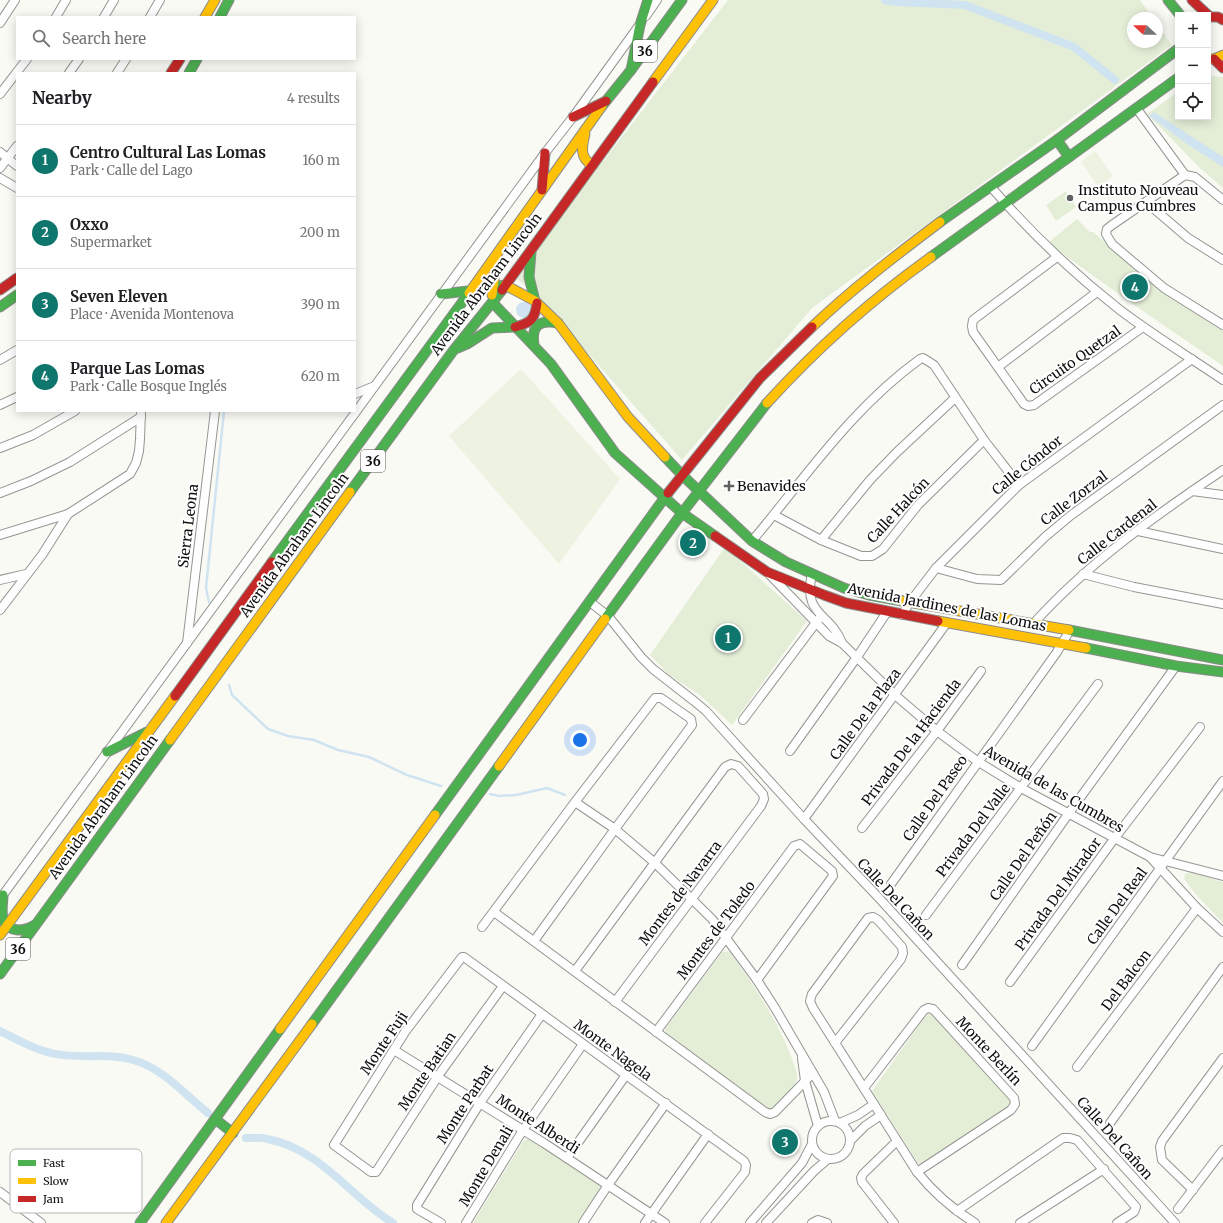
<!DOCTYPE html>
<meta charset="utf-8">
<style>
body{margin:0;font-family:Merriweather,serif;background:#f6f6f6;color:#202124}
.controls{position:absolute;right:12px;top:12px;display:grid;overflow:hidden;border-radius:0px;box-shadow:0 2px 10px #0003}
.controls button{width:36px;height:36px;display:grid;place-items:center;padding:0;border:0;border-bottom:1px solid #e0e0e0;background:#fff;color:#202124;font:20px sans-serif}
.compass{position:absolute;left:1127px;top:12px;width:36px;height:36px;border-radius:50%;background:#fff;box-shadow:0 2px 10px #0003;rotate:292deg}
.you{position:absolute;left:580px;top:740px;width:14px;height:14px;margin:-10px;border:3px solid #fff;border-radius:50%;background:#1a73e8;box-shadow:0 0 0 6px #1a73e833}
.badge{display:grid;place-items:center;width:26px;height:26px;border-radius:50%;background:#0f766e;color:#fff;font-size:13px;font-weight:700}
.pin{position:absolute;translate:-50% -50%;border:2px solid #fff;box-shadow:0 1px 4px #0006}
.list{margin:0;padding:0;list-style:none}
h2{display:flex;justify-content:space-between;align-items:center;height:52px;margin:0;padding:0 16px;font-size:17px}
h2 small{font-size:13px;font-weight:400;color:#757577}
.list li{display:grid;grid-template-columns:26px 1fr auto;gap:12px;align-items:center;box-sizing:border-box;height:72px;padding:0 16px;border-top:1px solid #e0e0e0}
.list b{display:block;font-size:15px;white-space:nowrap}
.list p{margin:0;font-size:13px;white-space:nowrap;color:#757577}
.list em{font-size:13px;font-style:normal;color:#757577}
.icon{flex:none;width:22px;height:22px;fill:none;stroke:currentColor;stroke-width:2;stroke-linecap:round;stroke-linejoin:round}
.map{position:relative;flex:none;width:1223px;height:1223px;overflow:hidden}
.search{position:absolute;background:#fff;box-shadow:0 2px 10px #0003;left:16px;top:16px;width:340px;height:44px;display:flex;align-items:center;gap:10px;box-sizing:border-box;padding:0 14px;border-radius:0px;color:#757577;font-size:15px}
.panel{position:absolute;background:#fff;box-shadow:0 2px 10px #0003;left:16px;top:72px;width:340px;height:340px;border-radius:0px}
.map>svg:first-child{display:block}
</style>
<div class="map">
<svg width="1223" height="1223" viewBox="0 0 1223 1223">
<rect width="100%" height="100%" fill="#fafaf5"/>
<g fill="#e4eed7">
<polygon points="728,0 1140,0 1153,18 1133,18 1133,42 1157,42 1157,24 1172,45 812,308 682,460 542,301 514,276"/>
<polygon points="1208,76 1223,77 1223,188 1200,168 1147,114 1178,92 1178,117 1208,117"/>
<polygon points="1066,191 1076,207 1056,221 1046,205"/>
<polygon points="1077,219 1090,232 1093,232 1146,277 1181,303 1223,329 1223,366 1124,298 1048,243"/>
<polygon points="725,547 807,621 732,725 700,695 669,675 650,655"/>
<polygon points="1190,872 1223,882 1223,923 1198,897 1184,879 1185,874"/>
<path d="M729 951C753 984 776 1017 791 1056 793 1063 798 1071 797 1079 796 1087 781 1102 776 1109L767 1110 666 1035 665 1029 722 952Z"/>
<polygon points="927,1014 933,1014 1011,1099 1010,1106 922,1165 918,1163 872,1091"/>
<polygon points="526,1139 532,1139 601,1185 602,1187 580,1223 473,1223 522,1143"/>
</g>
<g fill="#edf2e1">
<polygon points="1095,151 1113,176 1099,188 1081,162"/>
<polygon points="521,369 620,479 559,564 449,436"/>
</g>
<g fill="#cfe4f0">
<polygon points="1154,112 1223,157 1223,167 1187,144 1149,116"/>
<circle cx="524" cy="310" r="8"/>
</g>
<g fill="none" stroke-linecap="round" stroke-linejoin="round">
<g stroke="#cfe4f0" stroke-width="2.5">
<polyline points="209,602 206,588 224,411"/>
<polyline points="229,685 232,695 268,729 288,736 314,740 338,750 369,757 407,775 441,786"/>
<polyline points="490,794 499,796 516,795 547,788 565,795"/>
</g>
<g stroke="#cfe4f0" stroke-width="8">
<polyline points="885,0 897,2 965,5 1074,47 1115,80"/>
<path d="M0 1031C16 1039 33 1049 51 1053 77 1060 107 1052 133 1060 163 1068 184 1094 208 1113"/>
<path d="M246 1138C252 1138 260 1137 267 1139 321 1149 349 1196 393 1223"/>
</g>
<defs>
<g id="street">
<polyline points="646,16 657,0"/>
<polyline points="56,17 66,0"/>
<polyline points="104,17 114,0"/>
<polyline points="150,17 160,0"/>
<polyline points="0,23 15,0"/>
<polyline points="69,73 79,59"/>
<polyline points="117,73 126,59"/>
<polyline points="0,94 27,59"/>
<polyline points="1137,109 1185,175"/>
<polyline points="0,152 17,166"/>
<polyline points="0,168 17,146"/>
<polyline points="0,178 17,188"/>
<path d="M991 187C1030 232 1073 273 1120 310 1153 335 1189 357 1223 380"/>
<polyline points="1223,200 1195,177 1185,175 1112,225 1107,229 1106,234 1112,244 1164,288 1223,325"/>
<polyline points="1146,202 1188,238 1223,260"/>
<polyline points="1057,257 973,320 972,326 973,332 1024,404 1028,406 1034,405 1143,327"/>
<polyline points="0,360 17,350"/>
<polyline points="998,367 1097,292"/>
<polyline points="355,394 372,387"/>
<polyline points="0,405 17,397"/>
<polyline points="0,448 33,435 75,411"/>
<polyline points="1192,491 1223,495"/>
<polyline points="0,493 31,481 70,462 141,417"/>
<polyline points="774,515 821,540 861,556 872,556 883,549 918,505 984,440"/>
<polyline points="1138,531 1223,549"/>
<polyline points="0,535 68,514 130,474 136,463 139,451 140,439 141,411"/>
<polyline points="821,540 870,480 897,452 955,398"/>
<path d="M752 541C805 478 852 408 920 359L923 358 934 365 984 440 1019 485"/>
<polyline points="936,568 977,579 1001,580 1045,537 1070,516 1223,405"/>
<path d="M812 574C802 616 831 613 842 643"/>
<polyline points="1083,574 1134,587 1223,604"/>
<polyline points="770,575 829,636 842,643 895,695 937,731 977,761 1021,788 1150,857 1223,876"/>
<polyline points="0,580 26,574"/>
<polyline points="590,602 608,616 641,657 653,669 694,701 706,711 804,819 879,898 1175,1223"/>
<polyline points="0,610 42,555 68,514"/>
<polyline points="902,615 910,602 936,568 1019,485 1192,359"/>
<path d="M1034 623C1088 563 1156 515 1223 470"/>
<polyline points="187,643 215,411"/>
<polyline points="743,720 821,616"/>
<polyline points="790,751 857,657 887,612"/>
<polyline points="575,802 615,829 655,863 712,919 757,980 775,1008 824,1092 835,1121"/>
<polyline points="804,819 946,624"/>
<polyline points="862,828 937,731 981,671"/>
<polyline points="1150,857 1197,908 1223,932"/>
<polyline points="891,884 1057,652 1070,630"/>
<polyline points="0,899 545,153 573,117 638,27"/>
<polyline points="494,912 765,1112 770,1114 775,1112 813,1073"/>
<polyline points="926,915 1098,684"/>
<polyline points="482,927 575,802 655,698 661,698 691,719 692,725 615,829 534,941"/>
<polyline points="962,965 1069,813 1176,666"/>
<polyline points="575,971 725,767 731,764 738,766 763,794 764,799 761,806 615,1002"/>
<polyline points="1010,982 1114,839 1200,727"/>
<polyline points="503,986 438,1076 376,1172 371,1172 334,1145 405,1032 462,957 464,957 744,1161 746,1165 745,1172 705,1223"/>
<polyline points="656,1032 794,846 800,844 832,871 833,876 757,980"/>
<path d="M835 1043 901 959 903 953 902 947 878 920 873 917 868 918 812 994 810 1001 813 1008 917 1172C934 1193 952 1209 975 1223"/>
<polyline points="1032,1046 1223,781"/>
<polyline points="394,1050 544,1143 665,1223"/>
<polyline points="802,1058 805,1081 818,1126"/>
<polyline points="1077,1067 1197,908"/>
<polyline points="864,1088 924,1010 928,1008 933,1009 1014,1098 1015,1104 1011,1110 917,1172"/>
<circle cx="831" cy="1140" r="19"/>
<polyline points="840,1123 858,1115 874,1104"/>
<polyline points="1110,1123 1223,967"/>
<polyline points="850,1141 865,1126 881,1115"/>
<polyline points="567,1158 626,1075"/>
<polyline points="1193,1190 1162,1160 1160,1147 1162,1141 1223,1058"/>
<polyline points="0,1192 41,1223"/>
<polyline points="1178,1209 1223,1150"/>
<polyline points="957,1211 1063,1138 1070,1138 1077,1140 1136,1207 1134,1212 1117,1223"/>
<polyline points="441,1223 417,1209 417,1205 480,1103 542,1014"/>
<polyline points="466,1223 523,1130 583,1044"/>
<polyline points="583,1223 608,1185 666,1103"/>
<polyline points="645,1223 708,1134"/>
<polyline points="750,1223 802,1163 812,1144"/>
<polyline points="766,1223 814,1171 828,1159"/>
<polyline points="812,1223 818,1220 827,1223"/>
<polyline points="894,1223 862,1182 861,1178 863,1174 897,1141"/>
<polyline points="1020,1223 1104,1169"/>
</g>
<g id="fast">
<polyline points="1168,0 1180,15"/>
<polyline points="220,17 229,0"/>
<polyline points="631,70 640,25 648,0"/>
<polyline points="189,73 197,59"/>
<polyline points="602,106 631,70 682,0"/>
<polyline points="1057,140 1069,157"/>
<polyline points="940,222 1057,140 1178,49"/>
<polyline points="531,252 529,277 535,301"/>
<polyline points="931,257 1178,78"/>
<polyline points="441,294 477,290 505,285"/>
<polyline points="493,303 551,364 615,453 682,513 715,536"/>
<polyline points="0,307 17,295"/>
<path d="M534 345C531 326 539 319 558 323"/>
<polyline points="458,348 467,344 492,328 515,327"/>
<polyline points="665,457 682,475 752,541 786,562 844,588 869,595 902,601"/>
<polyline points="350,492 453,351 502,290"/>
<polyline points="272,562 469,293"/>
<polyline points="605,619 682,513 767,403"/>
<polyline points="1069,630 1223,660"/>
<polyline points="1086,648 1176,666 1223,672"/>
<polyline points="107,752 147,732"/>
<polyline points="435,815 668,493"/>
<path d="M3 895C3 902 1 911 3 918 7 933 24 932 35 925"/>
<polyline points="0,974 170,740"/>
<polyline points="312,1024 499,766"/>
<polyline points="215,1119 233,1133"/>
<polyline points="140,1223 280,1029"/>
</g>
<g id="slow">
<polyline points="205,17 215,0"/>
<polyline points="1208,59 1214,59 1223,55"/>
<polyline points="653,82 713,0"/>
<path d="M585 134C582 146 579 159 593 165"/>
<polyline points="505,285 535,301 558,323 628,417 665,457"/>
<polyline points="469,293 602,106"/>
<polyline points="492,295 497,258"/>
<path d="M812 327C852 289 895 256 940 222"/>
<path d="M767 403C817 348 871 300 931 257"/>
<polyline points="902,601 1069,630"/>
<polyline points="938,621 1086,648"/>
<polyline points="170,740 350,492"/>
<polyline points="499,766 605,619"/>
<polyline points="0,935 175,696"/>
<polyline points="280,1029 435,815"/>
<polyline points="166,1223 312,1024"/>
</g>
<g id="jam">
<polyline points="1192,0 1208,15"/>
<polyline points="1208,17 1218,17 1223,20"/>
<polyline points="1214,59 1223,68"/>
<polyline points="171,73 180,59"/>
<polyline points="573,117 606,101"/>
<polyline points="542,190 545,153"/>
<polyline points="0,290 17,278"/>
<polyline points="502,290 653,82"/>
<path d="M515 327C531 323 535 319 537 303"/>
<polyline points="668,493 760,378 812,327"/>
<polyline points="715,536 767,572 824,595 846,603 938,621"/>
<polyline points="175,696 272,562"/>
</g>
</defs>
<use href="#street" stroke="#959593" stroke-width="10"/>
<use href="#fast" stroke="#8b8b89" stroke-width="11"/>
<use href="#slow" stroke="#8b8b89" stroke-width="11"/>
<use href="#jam" stroke="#8b8b89" stroke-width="11"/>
<use href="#street" stroke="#fefefe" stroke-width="8"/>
<use href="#fast" stroke="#4caf50" stroke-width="9"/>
<use href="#slow" stroke="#ffc107" stroke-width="9"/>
<use href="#jam" stroke="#c62828" stroke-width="9"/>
</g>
<g fill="#616160" stroke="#fff" stroke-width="1.5">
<circle cx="1070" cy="198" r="4"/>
<path d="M727 480h4v4h4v4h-4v4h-4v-4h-4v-4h4z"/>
</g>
<g text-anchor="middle" stroke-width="4" stroke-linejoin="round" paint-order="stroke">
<g fill="#fff" stroke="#575757" stroke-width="1">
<rect x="633" y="40" width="24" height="22" rx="3"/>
<rect x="361" y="450" width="24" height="22" rx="3"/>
<rect x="6" y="938" width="24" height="22" rx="3"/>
</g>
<g font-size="13" font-weight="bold" fill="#0f0f0f">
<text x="645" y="56">36</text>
<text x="373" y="466">36</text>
<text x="18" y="954">36</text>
</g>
<g font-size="14" fill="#0f0f0f" stroke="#fff" text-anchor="start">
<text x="1078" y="195">Instituto Nouveau<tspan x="1078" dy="16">Campus Cumbres</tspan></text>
<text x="737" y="491">Benavides</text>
</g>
<g font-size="14" fill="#0f0f0f" stroke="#fff">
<text transform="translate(486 284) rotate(-53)" y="5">Avenida Abraham Lincoln</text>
<text transform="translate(1075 360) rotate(-35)" y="5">Circuito Quetzal</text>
<text transform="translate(1027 465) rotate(-39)" y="5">Calle Cóndor</text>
<text transform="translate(1074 498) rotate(-37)" y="5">Calle Zorzal</text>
<text transform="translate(898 510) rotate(-47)" y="5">Calle Halcón</text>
<text transform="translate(188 526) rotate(-83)" y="5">Sierra Leona</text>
<text transform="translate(1117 532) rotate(-38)" y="5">Calle Cardenal</text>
<text transform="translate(294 545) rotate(-54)" y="5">Avenida Abraham Lincoln</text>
<text transform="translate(947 607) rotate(11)" y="5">Avenida Jardines de las Lomas</text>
<text transform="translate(865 714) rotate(-54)" y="5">Calle De la Plaza</text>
<text transform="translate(911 742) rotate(-53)" y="5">Privada De la Hacienda</text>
<text transform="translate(1054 789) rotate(30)" y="5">Avenida de las Cumbres</text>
<text transform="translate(935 798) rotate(-55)" y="5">Calle Del Paseo</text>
<text transform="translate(103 807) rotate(-54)" y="5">Avenida Abraham Lincoln</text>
<text transform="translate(973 830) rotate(-53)" y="5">Privada Del Valle</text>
<text transform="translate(1023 856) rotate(-55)" y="5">Calle Del Peñón</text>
<text transform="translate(680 893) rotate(-53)" y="5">Montes de Navarra</text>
<text transform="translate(1058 894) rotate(-54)" y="5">Privada Del Mirador</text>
<text transform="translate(896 899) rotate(47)" y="5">Calle Del Cañon</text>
<text transform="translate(1117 906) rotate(-54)" y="5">Calle Del Real</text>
<text transform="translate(716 930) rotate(-53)" y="5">Montes de Toledo</text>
<text transform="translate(1126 980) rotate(-53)" y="5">Del Balcon</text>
<text transform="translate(384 1043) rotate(-56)" y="5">Monte Fuji</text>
<text transform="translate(613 1050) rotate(36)" y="5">Monte Nagela</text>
<text transform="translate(989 1051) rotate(47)" y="5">Monte Berlín</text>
<text transform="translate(427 1071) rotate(-56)" y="5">Monte Batian</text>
<text transform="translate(465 1104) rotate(-57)" y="5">Monte Parbat</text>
<text transform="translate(538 1124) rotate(33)" y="5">Monte Alberdi</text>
<text transform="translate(1115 1138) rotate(48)" y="5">Calle Del Cañon</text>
<text transform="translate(486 1166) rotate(-59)" y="5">Monte Denali</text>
</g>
</g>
<rect x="10" y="1149" width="132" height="64" rx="6" fill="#fff" stroke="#b7b7b7" stroke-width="1"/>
<rect x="18" y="1160" width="18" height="6" fill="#4caf50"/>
<rect x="18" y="1178" width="18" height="6" fill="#ffc107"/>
<rect x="18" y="1196" width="18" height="6" fill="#c62828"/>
<g font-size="11" fill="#0f0f0f">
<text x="43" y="1167">Fast</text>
<text x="43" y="1185">Slow</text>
<text x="43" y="1203">Jam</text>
</g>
</svg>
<div class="controls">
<button>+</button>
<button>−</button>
<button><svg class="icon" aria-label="locate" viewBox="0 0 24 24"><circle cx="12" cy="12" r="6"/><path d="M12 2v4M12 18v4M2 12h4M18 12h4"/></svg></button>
</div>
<svg class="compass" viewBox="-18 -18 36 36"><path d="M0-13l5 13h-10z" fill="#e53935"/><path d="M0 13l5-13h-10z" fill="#757577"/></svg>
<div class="you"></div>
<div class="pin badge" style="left:728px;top:638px">1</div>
<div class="pin badge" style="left:693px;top:543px">2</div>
<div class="pin badge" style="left:785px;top:1142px">3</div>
<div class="pin badge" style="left:1135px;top:287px">4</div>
<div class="search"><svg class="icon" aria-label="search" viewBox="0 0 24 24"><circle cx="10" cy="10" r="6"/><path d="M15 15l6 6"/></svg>Search here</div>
<section class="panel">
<h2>Nearby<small>4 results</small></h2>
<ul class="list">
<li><span class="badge">1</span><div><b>Centro Cultural Las Lomas</b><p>Park · Calle del Lago</p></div><em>160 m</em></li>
<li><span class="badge">2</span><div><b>Oxxo</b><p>Supermarket</p></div><em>200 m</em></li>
<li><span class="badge">3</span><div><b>Seven Eleven</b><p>Place · Avenida Montenova</p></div><em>390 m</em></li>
<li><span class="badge">4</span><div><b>Parque Las Lomas</b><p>Park · Calle Bosque Inglés</p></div><em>620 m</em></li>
</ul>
</section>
</div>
